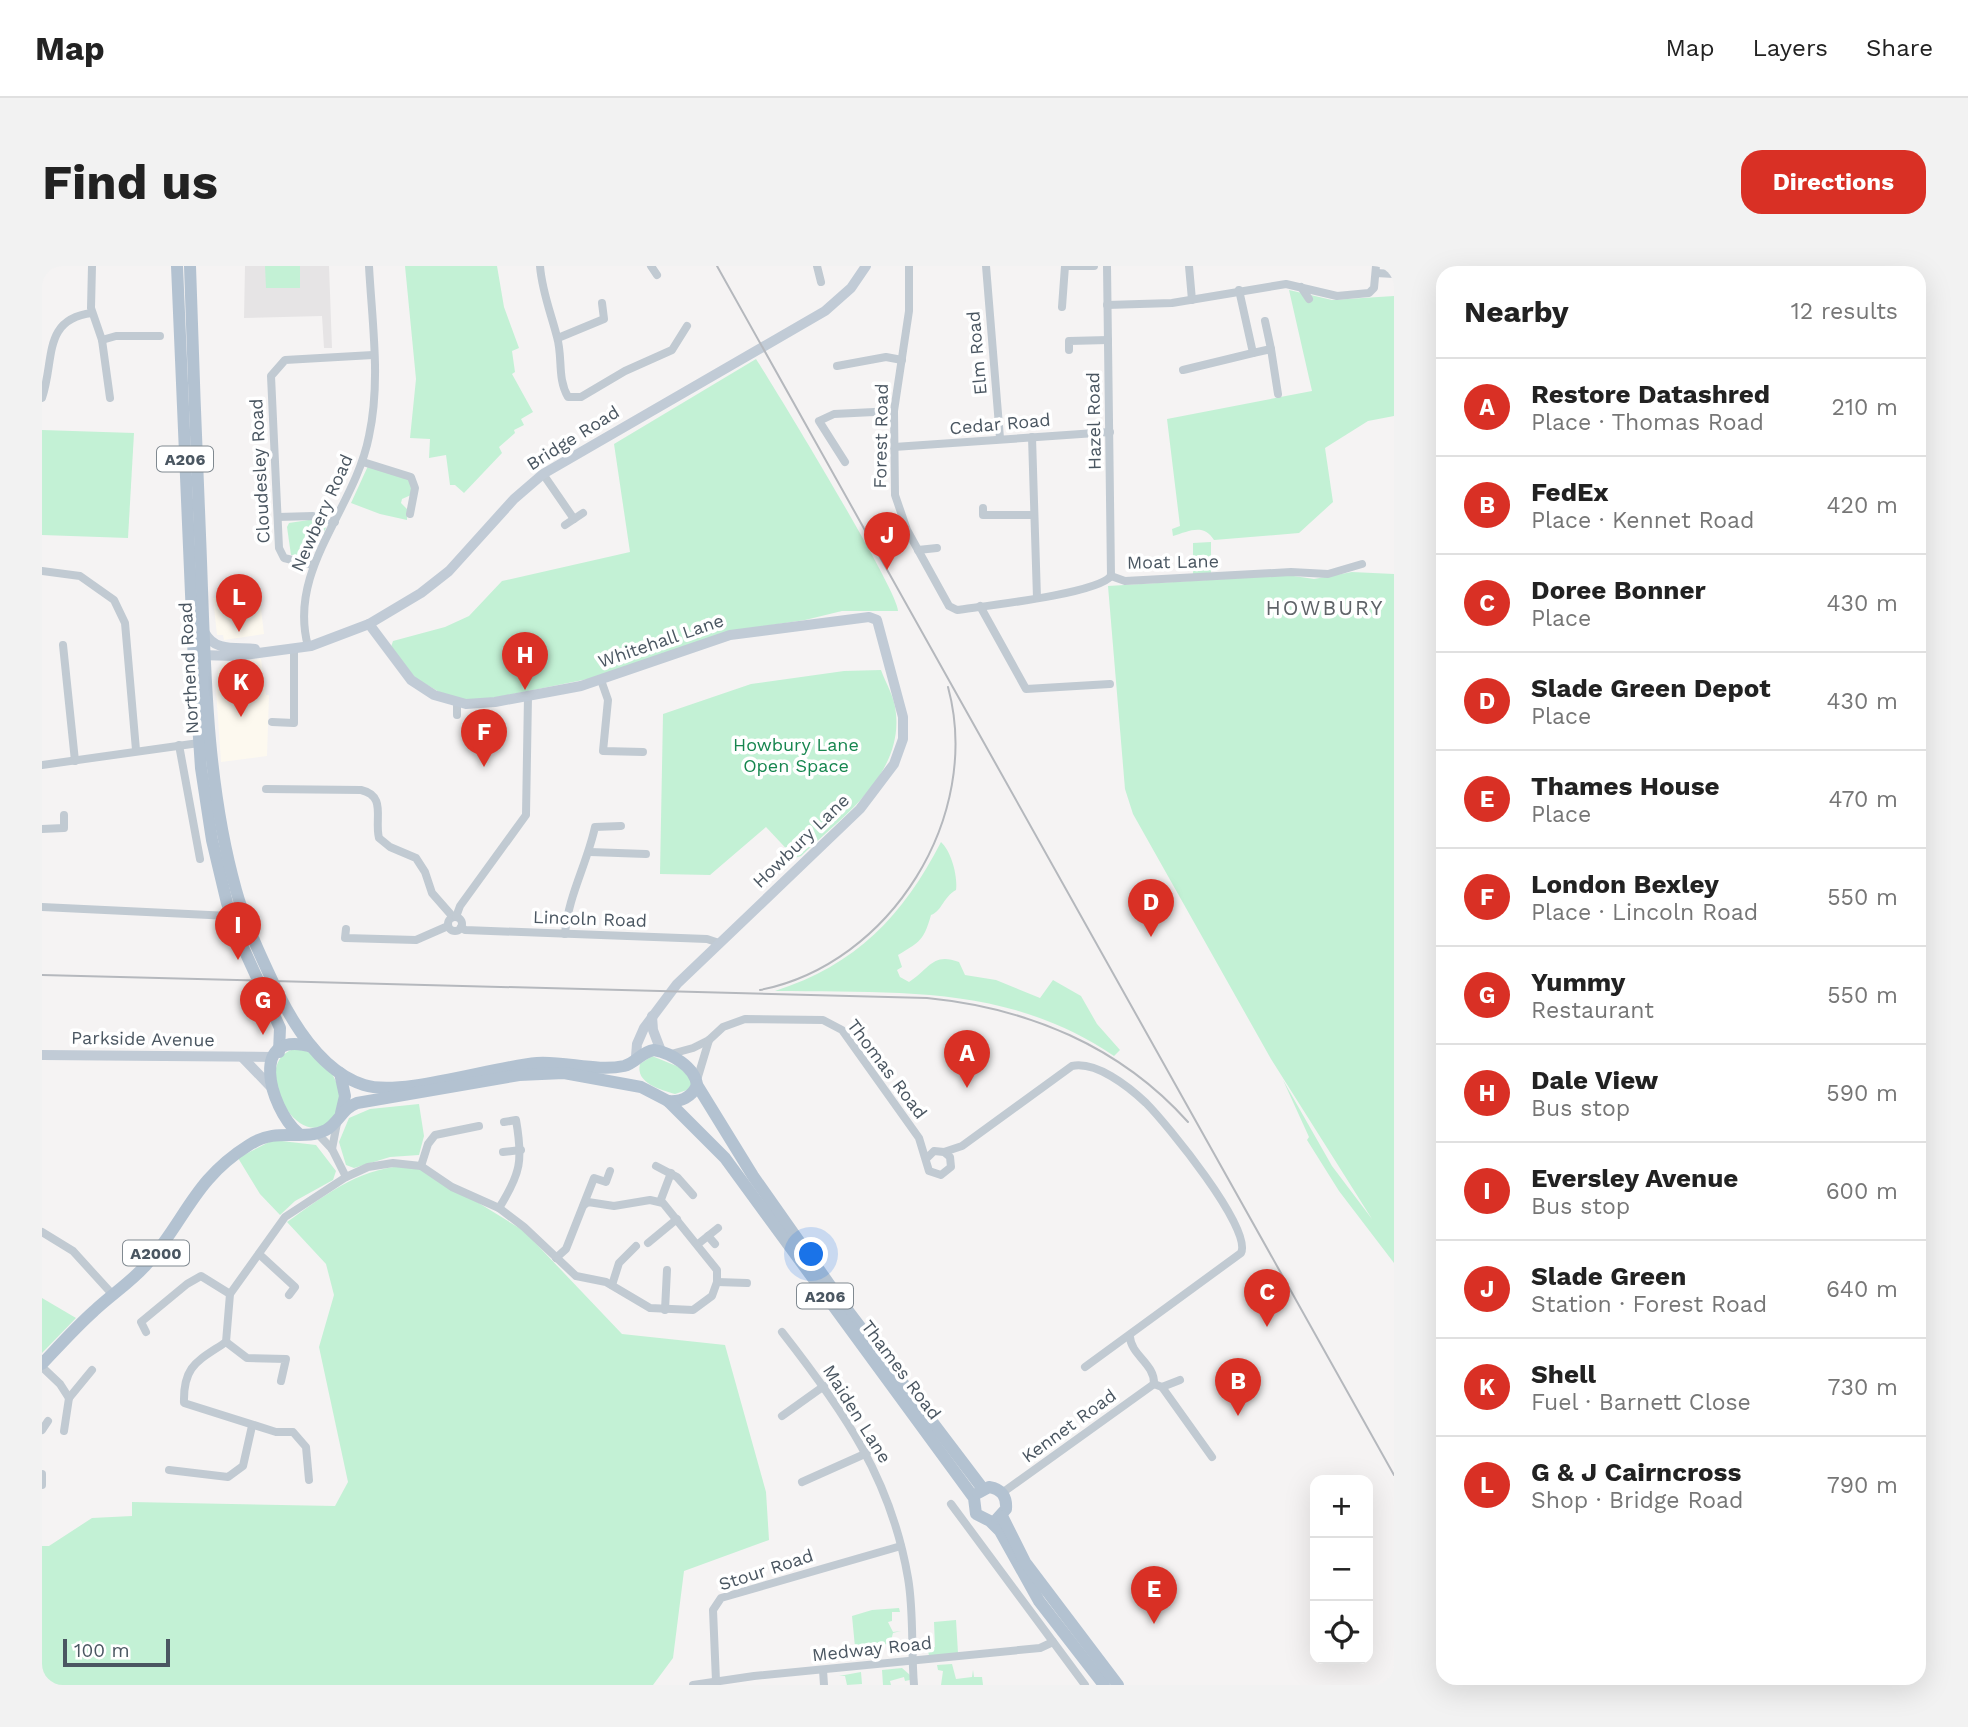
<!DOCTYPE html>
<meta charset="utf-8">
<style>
body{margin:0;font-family:"Work Sans",sans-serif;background:#f2f2f2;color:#222}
.controls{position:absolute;right:21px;bottom:21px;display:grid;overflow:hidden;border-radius:14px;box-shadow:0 7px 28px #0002}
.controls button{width:63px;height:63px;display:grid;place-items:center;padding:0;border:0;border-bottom:2px solid #e0e0e0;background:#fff;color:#222;font:35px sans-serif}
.scale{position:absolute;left:21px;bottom:18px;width:107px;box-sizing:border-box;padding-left:7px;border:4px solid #4a5661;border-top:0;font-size:19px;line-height:24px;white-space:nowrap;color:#4a5661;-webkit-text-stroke:5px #fff;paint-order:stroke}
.you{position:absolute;left:770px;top:989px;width:24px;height:24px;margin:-18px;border:5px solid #fff;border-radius:50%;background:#1a73e8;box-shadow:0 0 0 10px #1a73e833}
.badge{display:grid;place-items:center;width:46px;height:46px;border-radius:50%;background:#d93025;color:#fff;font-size:23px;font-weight:700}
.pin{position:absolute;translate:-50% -58px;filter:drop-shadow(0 2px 4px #0008)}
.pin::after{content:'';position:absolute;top:37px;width:24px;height:21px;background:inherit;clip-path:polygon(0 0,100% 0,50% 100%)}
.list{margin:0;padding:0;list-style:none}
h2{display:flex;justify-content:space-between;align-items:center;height:91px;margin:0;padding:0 28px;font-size:30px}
h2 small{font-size:23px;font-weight:400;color:#767676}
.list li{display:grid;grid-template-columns:46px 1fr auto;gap:21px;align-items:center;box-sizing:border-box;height:98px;padding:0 28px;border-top:2px solid #e0e0e0}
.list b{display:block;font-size:26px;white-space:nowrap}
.list p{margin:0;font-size:23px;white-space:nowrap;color:#767676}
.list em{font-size:23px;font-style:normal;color:#767676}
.icon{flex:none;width:38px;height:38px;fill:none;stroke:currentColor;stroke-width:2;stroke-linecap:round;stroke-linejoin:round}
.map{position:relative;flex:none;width:1352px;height:1419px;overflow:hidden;border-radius:21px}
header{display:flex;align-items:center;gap:42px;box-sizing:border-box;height:98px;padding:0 35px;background:#fff;border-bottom:2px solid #e0e0e0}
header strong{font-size:33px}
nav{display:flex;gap:38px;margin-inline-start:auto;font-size:24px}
.intro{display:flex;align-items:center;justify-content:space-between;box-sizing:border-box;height:168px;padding:0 42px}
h1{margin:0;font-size:49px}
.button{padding:18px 32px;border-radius:21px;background:#d93025;color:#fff;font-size:24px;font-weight:700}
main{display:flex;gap:42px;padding:0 42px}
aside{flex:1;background:#fff;border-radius:21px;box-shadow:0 7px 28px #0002}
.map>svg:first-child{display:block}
</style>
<header>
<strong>Map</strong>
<nav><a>Map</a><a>Layers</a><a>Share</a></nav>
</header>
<div class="intro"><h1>Find us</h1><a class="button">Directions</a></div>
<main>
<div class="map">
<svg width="1352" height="1419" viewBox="0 0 1352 1419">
<rect width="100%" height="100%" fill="#f5f3f3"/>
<g fill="#fdf9ef">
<polygon points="217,326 222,368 182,374 181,369 175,369 171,332"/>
<polygon points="219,393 224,429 227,429 225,490 179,496 174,424 176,404 182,397"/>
</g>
<polygon fill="#e6e4e5" points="203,0 287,0 290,82 282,82 280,50 202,52"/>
<g fill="#c3f1d5">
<polygon points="223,0 258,0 258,22 224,22"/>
<polygon points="363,0 455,0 462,41 477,82 470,85 473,106 470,108 491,146 479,153 482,159 472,164 473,167 457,181 460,187 422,227 413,219 408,219 404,189 387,192 388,173 368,172 374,113"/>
<path d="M1247 24 1290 34 1352 30V150L1326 155 1283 182 1291 236 1257 267 1172 274C1162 257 1147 265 1131 270L1130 263 1138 260 1125 153 1270 125Z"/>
<path d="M714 93C734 124 857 326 856 345H800L763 354 684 366 556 411 431 436 406 431 373 412 349 381 351 375 403 361 427 350 460 315 588 286 572 178Z"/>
<polygon points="0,164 92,167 86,272 0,269"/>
<polygon points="326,200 363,210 371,218 369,229 360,233 359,237 365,243 365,254 338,248 309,237"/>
<polygon points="273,253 284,262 268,289 249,289 245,261 247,257"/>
<polygon points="1169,276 1169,309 1151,309 1151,277"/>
<polygon points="1310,306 1352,308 1352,997 1297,925 1265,874 1267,871 1241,814 1290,900 1330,953 1229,793 1091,548 1083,523 1066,320 1245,309 1272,313"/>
<path d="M839 404C844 418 853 431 854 448 860 510 799 552 759 590L753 592 724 561 668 609 618 608 621 448 709 418 802 405Z"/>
<path d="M899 576C909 585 916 610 914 624 902 630 900 645 889 649 882 674 878 676 856 689L860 701 855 704 858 711 867 716C888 702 891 686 917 696L923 709 954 714 998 732 1011 714 1039 730 1055 758 1078 784 1072 790C966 718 855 727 733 725 814 699 861 650 899 576Z"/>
<path d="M252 783C257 784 264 784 268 787 292 799 312 838 284 858 251 880 208 796 252 783Z"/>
<path d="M610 790 637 801 650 814 648 823 633 828C619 824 593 817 598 798Z"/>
<polygon points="377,838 382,870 377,889 348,891 312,902 304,899 297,876 307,852 328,843"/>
<polygon points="231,874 274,879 294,905 291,914 253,935 238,949 218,928 196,892"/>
<path d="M360 900 383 904 482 965 580 1068 683 1079 724 1226 727 1274 642 1305 631 1392 611 1419H0V1280H7L50 1252 90 1250V1236L293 1240 306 1216 277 1081 292 1029 284 998 245 956C282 930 314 904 360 900Z"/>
<polygon points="0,1032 34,1052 0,1087"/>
<polygon points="857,1342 858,1346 850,1346 850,1355 846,1356 851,1366 859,1365 851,1367 848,1378 834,1379 834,1387 829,1379 813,1381 810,1350 830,1344"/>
<polygon points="914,1354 916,1387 887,1390 886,1384 893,1381 892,1356"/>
<polygon points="910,1398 914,1413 930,1411 931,1404 932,1411 940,1411 941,1419 899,1419 901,1405 896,1404 895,1399"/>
<polygon points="860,1402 868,1409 868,1414 863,1415 862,1411 848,1415 849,1419 854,1419 841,1419 840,1404"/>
<polygon points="819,1406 820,1418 805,1419 803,1410 797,1410"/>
</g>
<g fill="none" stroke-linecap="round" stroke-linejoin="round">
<g stroke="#c1cad2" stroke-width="8">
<polyline points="50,0 49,42 60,74 68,132"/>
<path d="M498 0C500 26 509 47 515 71 521 92 515 112 526 131H539L583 105 630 84 645 60"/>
<polyline points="609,0 615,9"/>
<polyline points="775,0 779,16"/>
<path d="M867 0V45L852 145 853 229 865 264 907 340 915 344C942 340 1055 328 1069 310"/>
<polyline points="944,0 958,172"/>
<polyline points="1023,0 1052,0"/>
<polyline points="1065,0 1069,310"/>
<polyline points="1147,0 1150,34"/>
<polyline points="1334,7 1352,8"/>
<polyline points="1259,21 1267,33"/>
<polyline points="1065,39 1130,37 1244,18 1295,30 1327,27 1332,22 1334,0"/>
<polyline points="1020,41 1023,0"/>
<polyline points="1223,55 1229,83"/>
<polyline points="516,72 562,53 560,37"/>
<polyline points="60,74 74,70 118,70"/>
<polyline points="1027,84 1027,75 1066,74"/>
<polyline points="1211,87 1229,83 1236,128"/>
<polyline points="795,100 844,91 860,94"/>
<polyline points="1141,104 1211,87 1197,24"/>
<path d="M0 132C13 94 0 53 50 47"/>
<polyline points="990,171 995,332"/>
<polyline points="852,181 1068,166"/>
<polyline points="321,196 369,211 373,222 368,248"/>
<polyline points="803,196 777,155 792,148 852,145"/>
<polyline points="501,208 532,253"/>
<polyline points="941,242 941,249 991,249"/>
<polyline points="236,251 271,250 293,256"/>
<polyline points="523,259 541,247"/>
<polyline points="876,284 895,282"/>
<polyline points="271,299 242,292 237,282 229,110 243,94 331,89"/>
<polyline points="0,305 38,310 72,334 83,357 94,484"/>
<polyline points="1069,310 1083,315 1249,306 1286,308 1320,298"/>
<polyline points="938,340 984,423 1068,418"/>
<polyline points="21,379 33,495"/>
<path d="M266 380C245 303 313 243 327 170 339 115 330 56 327 0"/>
<polyline points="559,414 566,434 561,485 601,486"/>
<polyline points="415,449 415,437"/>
<polyline points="230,456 252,457 252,382"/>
<polyline points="137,479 158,593"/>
<polyline points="0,499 157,477"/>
<path d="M224 523 319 524C345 530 332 553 337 572L348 581 374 592 383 606 390 627 411 651"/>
<polyline points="0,563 22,562 22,549"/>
<polyline points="548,586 604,588"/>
<polyline points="0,641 188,650"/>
<circle cx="413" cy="658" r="7"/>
<polyline points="414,651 418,640 484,549 486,430"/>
<polyline points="419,661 423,664 665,673 677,677"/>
<polyline points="304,663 303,672 374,674 406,660"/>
<path d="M523 668C526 630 545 598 553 561L579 560"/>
<polyline points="629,788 651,782 667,774 681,761 703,753 781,754 800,764 877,872 887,905 899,909 909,901 908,891 902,886 892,885 885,892"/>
<polyline points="655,814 667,774"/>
<polyline points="275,867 290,883 304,911"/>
<polyline points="290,883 295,857"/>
<polyline points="461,886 479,884"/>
<path d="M902 886 920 880 1030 800C1054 795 1086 820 1104 837 1124 857 1211 963 1199 987L1043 1101"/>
<polyline points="379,900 386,878 393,869 437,860"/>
<polyline points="614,900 635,911 651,929"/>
<polyline points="618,936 629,907"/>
<path d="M457 942C479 907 481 894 474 854L462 856"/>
<polyline points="0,966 31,985 71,1029"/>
<polyline points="666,970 673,978"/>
<polyline points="606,977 635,953"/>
<polyline points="656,978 676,962"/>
<polyline points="217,988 253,1021 247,1029"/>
<polyline points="514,992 524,983 552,912 564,916 568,905"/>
<polyline points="675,1016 705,1017"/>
<polyline points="570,1019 577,997 594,980"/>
<polyline points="623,1044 625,1004"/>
<polyline points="104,1066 99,1056 145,1018 159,1010 188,1028"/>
<path d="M740 1066C801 1144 849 1212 866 1312 872 1346 869 1384 872 1419"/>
<path d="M1088 1071C1089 1089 1113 1098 1112 1118L1120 1121 1138 1114"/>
<polyline points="184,1076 205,1092 244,1093 239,1115"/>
<polyline points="0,1101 18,1118 27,1132"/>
<polyline points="1120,1121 1170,1191"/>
<polyline points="740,1150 782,1120"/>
<polyline points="0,1164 6,1155"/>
<polyline points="22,1165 27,1132 50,1104"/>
<polyline points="127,1204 186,1211 201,1200 210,1160"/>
<polyline points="0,1208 0,1219"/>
<path d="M267 1214 264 1181 251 1166H234L142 1137C141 1099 156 1095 184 1076L188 1028 243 951 304 911 326 901 351 897 379 900 410 921 457 942 482 961 534 1010 564 1016 608 1042 651 1044 670 1030 675 1016V1004L621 937 608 934 572 940 546 936 542 939"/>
<polyline points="760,1216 825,1187"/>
<polyline points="960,1227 1112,1118"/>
<polyline points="909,1238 1043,1419"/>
<polyline points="781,1404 782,1419"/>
<polyline points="674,1415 671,1344 679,1332 859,1280"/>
<polyline points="651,1419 712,1410 998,1382 1011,1376"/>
</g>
<g stroke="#c1cbd6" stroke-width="10">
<polyline points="327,358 369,414 392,429 424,438 453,436 539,420 688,369 827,351 835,354 861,451 861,473 852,498 818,543 635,718 602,762 595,778 594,791"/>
<path d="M163 367C173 386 194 381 213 383"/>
<polyline points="157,389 194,390 269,380 327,358 379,327 407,305 472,233 501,208 783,45 809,22 824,0"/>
<polyline points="610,750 611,764 619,785"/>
<polyline points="0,789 231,791"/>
<polyline points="201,792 228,820"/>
</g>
<g stroke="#b3c2d1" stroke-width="12">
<polyline points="135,0 152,398 159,502 170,574 185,637 199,677 238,762 237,786"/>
<path d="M148 0C151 90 154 179 158 269 163 387 162 510 194 624 204 660 220 693 236 727 254 763 281 806 322 819 359 831 450 801 495 797 523 795 555 806 582 800 594 797 599 786 612 784 629 787 653 801 655 819L711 910 806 1045 941 1223"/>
<polyline points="298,807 303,830 299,847"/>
<path d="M626 835C639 836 650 831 655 819"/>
<path d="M256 867C227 841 206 762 270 781"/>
<path d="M0 1098C17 1080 34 1061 52 1045 69 1029 89 1016 104 999 144 954 151 914 207 879 236 860 261 876 284 864 297 857 300 842 315 837L477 809 522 807 599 821 626 835 683 892 932 1232 934 1248 948 1255 958 1265 997 1335 1062 1419"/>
<path d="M936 1227 947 1221C960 1223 965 1231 964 1243L955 1253"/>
<polyline points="960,1250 983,1296 1076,1419"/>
</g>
<g stroke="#b5b8bd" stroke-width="2">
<polyline points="675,0 1352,1209"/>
<path d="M0 709 885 732C986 742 1078 780 1146 856"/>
<path d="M718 724C849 698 941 550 906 421"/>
</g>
</g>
<g text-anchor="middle" stroke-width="7" stroke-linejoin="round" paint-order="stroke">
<g fill="#fff" stroke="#808990" stroke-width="2">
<rect x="115" y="180.5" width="56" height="25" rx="5"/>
<rect x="81" y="974.5" width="66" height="25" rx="5"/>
<rect x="755" y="1017.5" width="56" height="25" rx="5"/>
</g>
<g font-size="16" font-weight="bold" fill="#4a5661">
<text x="143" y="199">A206</text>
<text x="114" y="993">A2000</text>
<text x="783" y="1036">A206</text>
</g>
<g font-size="18" fill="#4a5661" stroke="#fff">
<text transform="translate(935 87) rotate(-95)" y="6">Elm Road</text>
<text transform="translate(1052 155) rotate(-91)" y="6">Hazel Road</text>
<text transform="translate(958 158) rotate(-5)" y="6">Cedar Road</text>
<text transform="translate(839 170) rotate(-89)" y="6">Forest Road</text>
<text transform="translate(531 172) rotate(-32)" y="6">Bridge Road</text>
<text transform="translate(218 205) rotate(-93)" y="6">Cloudesley Road</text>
<text transform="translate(280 247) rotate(-66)" y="6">Newbery Road</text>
<text transform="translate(1131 296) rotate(-1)" y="6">Moat Lane</text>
<text transform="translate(619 375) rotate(-19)" y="6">Whitehall Lane</text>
<text transform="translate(147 402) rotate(-93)" y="6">Northend Road</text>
<text transform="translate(759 575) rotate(-44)" y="6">Howbury Lane</text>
<text transform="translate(548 653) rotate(2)" y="6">Lincoln Road</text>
<text transform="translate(101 773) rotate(1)" y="6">Parkside Avenue</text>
<text transform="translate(845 803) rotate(53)" y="6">Thomas Road</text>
<text transform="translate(859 1104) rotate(53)" y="6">Thames Road</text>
<text transform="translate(815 1148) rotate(58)" y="6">Maiden Lane</text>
<text transform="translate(1027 1160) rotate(-36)" y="6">Kennet Road</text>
<text transform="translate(724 1304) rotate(-18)" y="6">Stour Road</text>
<text transform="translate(830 1383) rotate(-6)" y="6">Medway Road</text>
</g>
<g font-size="18" fill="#17864f" stroke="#fff">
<text x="754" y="485">Howbury Lane<tspan x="754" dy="21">Open Space</tspan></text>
</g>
<g font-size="21" letter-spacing="2" fill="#5f6368" stroke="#fff">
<text x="1283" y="349">HOWBURY</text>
</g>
</g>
</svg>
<div class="controls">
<button>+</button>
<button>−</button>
<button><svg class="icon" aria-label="locate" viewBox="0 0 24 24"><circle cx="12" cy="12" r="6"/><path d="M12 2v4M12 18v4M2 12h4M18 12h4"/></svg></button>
</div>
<div class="scale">100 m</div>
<div class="you"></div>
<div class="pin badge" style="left:925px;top:822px">A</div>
<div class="pin badge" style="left:1196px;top:1150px">B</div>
<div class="pin badge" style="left:1225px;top:1061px">C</div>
<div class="pin badge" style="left:1109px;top:671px">D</div>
<div class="pin badge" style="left:1112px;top:1358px">E</div>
<div class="pin badge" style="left:442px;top:501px">F</div>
<div class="pin badge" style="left:221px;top:769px">G</div>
<div class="pin badge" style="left:483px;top:424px">H</div>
<div class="pin badge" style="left:196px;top:694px">I</div>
<div class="pin badge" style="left:845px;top:304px">J</div>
<div class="pin badge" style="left:199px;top:451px">K</div>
<div class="pin badge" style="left:197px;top:366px">L</div>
</div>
<aside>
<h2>Nearby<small>12 results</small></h2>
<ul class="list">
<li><span class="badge">A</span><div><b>Restore Datashred</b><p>Place · Thomas Road</p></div><em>210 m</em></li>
<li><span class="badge">B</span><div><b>FedEx</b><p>Place · Kennet Road</p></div><em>420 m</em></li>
<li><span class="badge">C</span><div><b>Doree Bonner</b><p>Place</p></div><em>430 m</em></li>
<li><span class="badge">D</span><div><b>Slade Green Depot</b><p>Place</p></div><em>430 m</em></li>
<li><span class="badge">E</span><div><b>Thames House</b><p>Place</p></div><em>470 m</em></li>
<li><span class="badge">F</span><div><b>London Bexley</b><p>Place · Lincoln Road</p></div><em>550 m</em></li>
<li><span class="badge">G</span><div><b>Yummy</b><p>Restaurant</p></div><em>550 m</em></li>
<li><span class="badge">H</span><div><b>Dale View</b><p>Bus stop</p></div><em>590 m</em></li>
<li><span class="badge">I</span><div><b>Eversley Avenue</b><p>Bus stop</p></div><em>600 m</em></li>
<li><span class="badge">J</span><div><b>Slade Green</b><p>Station · Forest Road</p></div><em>640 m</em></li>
<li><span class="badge">K</span><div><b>Shell</b><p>Fuel · Barnett Close</p></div><em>730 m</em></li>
<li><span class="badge">L</span><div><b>G &amp; J Cairncross</b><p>Shop · Bridge Road</p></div><em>790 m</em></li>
</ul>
</aside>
</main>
